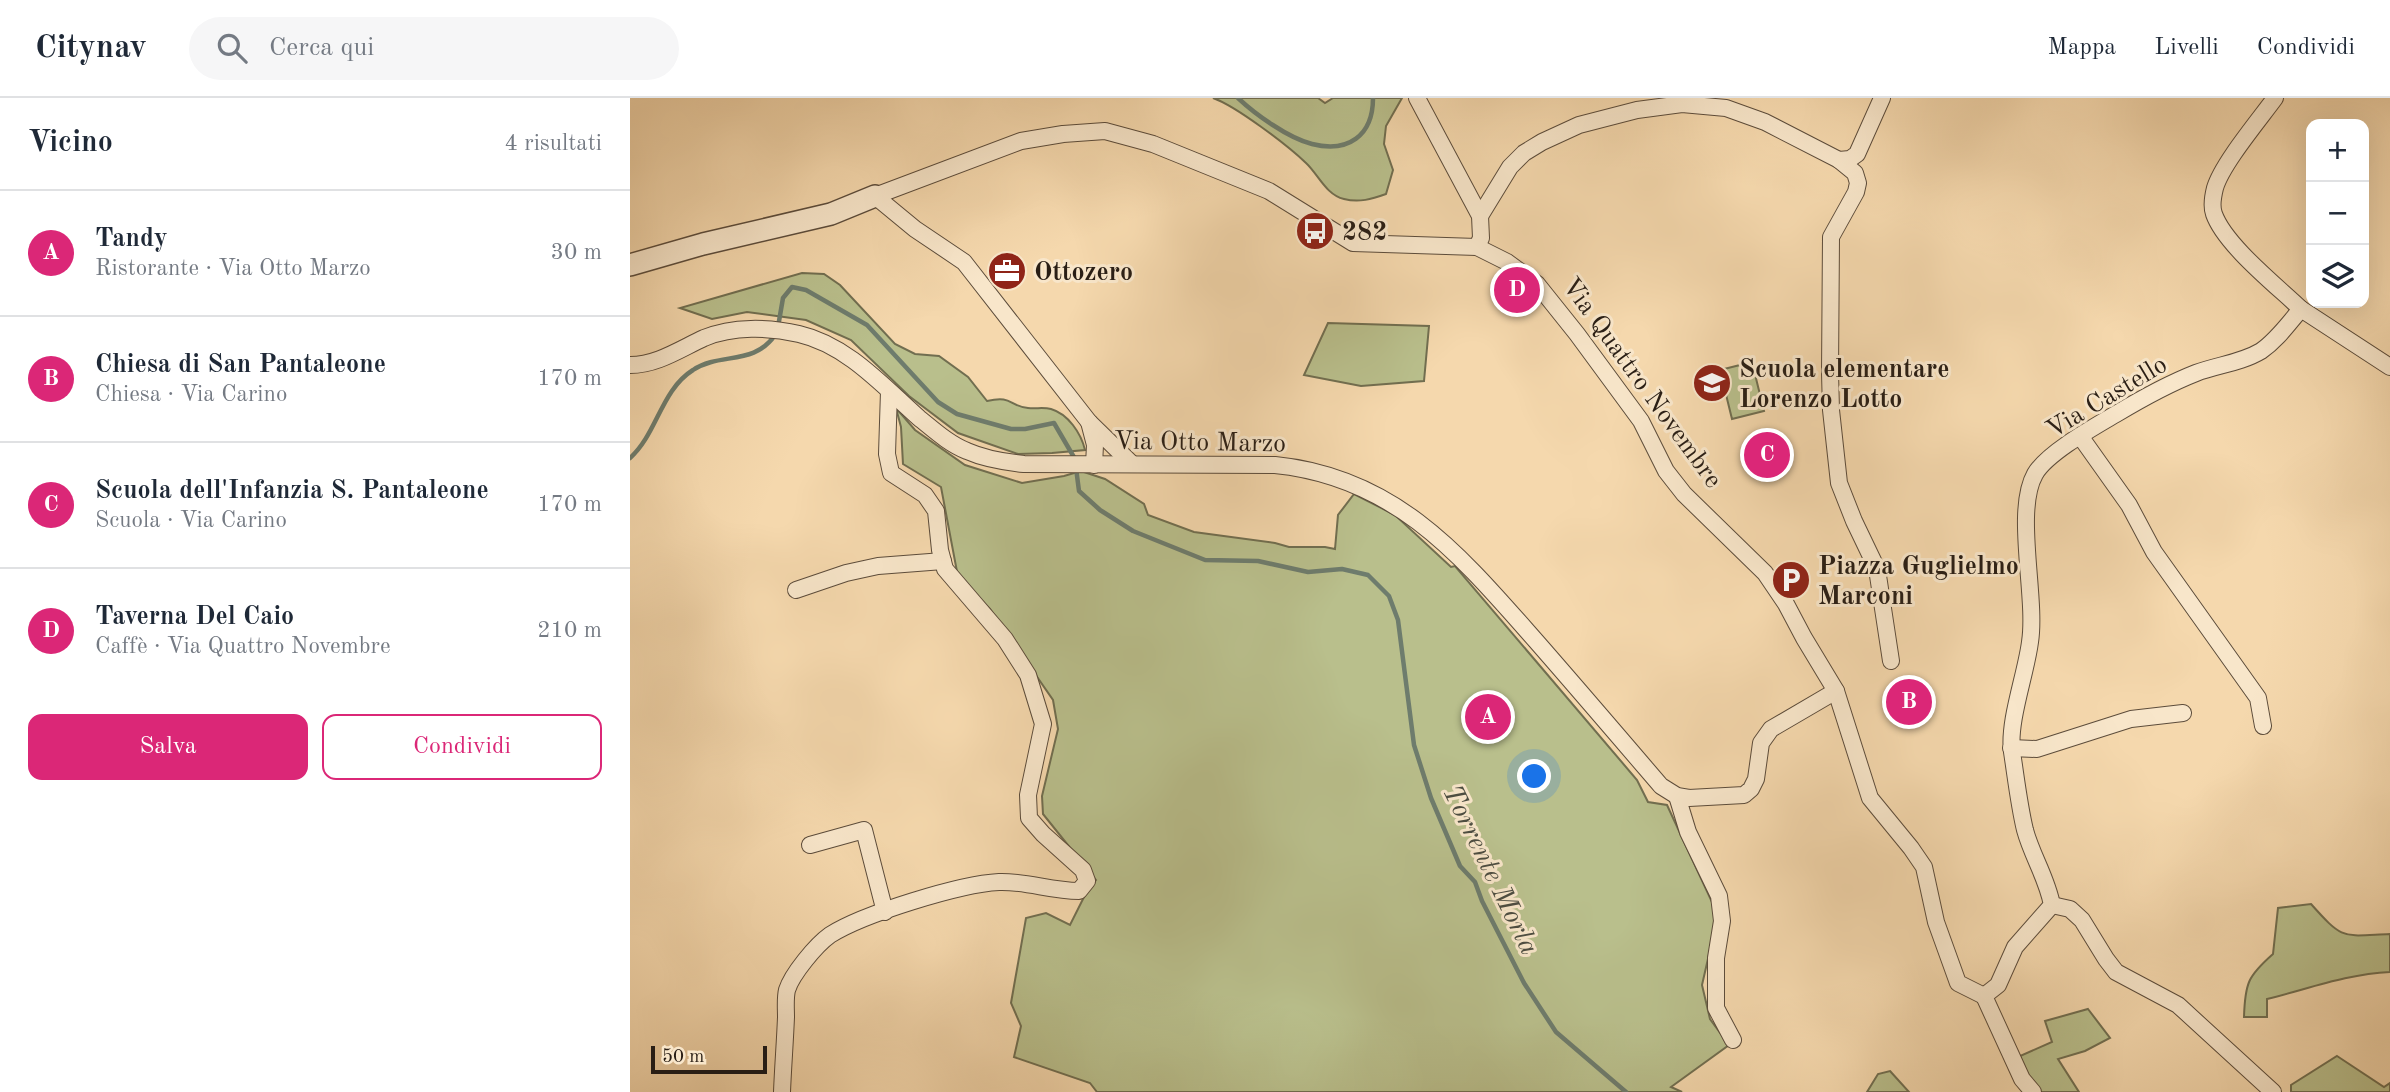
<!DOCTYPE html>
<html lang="it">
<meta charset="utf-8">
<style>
body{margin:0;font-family:"Old Standard TT",serif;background:#f6f6f7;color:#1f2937}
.controls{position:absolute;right:21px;top:21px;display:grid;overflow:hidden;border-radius:14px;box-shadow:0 7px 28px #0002}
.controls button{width:63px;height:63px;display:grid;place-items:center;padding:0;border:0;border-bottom:2px solid #e0e1e3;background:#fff;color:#1f2937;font:35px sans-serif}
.scale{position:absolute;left:21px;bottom:18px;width:116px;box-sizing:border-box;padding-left:7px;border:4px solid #291e15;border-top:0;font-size:19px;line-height:24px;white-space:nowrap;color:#291e15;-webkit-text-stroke:5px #f8e6ca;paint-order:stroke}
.you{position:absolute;left:905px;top:679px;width:24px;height:24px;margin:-18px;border:5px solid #fff;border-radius:50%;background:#1a73e8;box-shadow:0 0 0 10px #1a73e833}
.badge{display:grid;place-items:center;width:46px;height:46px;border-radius:50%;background:#db2777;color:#fff;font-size:23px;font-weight:700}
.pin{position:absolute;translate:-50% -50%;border:4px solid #fff;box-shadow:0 2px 7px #0006}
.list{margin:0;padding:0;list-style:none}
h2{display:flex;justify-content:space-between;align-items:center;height:91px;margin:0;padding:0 28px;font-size:30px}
h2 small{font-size:23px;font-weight:400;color:#747a83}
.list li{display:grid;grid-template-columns:46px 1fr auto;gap:21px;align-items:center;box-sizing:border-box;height:126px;padding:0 28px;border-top:2px solid #e0e1e3}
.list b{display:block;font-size:26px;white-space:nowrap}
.list p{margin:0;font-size:23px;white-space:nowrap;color:#747a83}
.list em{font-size:23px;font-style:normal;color:#747a83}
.actions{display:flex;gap:14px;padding:21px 28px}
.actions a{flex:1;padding:16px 0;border:2px solid #db2777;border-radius:14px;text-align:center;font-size:24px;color:#db2777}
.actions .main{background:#db2777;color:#fff}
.icon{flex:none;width:38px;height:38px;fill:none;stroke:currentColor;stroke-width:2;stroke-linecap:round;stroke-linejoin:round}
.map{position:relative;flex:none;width:1760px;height:994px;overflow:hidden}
header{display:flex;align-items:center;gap:42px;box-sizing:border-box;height:98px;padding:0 35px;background:#fff;border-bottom:2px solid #e0e1e3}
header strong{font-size:33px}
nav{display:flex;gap:38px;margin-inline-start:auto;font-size:24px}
.search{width:490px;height:63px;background:#f6f6f7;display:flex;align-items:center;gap:18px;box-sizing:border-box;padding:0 24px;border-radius:38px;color:#747a83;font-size:26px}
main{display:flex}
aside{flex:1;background:#fff}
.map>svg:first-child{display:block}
</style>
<header>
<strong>Citynav</strong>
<div class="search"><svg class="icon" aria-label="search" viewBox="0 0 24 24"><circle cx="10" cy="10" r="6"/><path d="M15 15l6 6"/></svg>Cerca qui</div>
<nav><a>Mappa</a><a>Livelli</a><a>Condividi</a></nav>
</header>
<main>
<aside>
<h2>Vicino<small>4 risultati</small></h2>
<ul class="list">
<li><span class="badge">A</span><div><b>Tandy</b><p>Ristorante · Via Otto Marzo</p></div><em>30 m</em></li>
<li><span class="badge">B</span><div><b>Chiesa di San Pantaleone</b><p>Chiesa · Via Carino</p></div><em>170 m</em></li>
<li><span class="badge">C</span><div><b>Scuola dell'Infanzia S. Pantaleone</b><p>Scuola · Via Carino</p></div><em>170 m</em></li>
<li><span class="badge">D</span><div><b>Taverna Del Caio</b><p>Caffè · Via Quattro Novembre</p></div><em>210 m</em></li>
</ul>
<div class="actions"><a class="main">Salva</a><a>Condividi</a></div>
</aside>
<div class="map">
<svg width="1760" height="994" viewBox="0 0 1760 994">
<rect width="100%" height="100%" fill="#f5d8ad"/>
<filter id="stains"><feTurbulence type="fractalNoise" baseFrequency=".00286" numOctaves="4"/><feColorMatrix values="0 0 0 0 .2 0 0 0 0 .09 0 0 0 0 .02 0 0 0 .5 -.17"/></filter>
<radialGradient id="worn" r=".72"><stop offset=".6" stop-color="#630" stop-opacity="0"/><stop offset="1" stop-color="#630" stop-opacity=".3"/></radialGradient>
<g fill="#b9bf8c" stroke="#716e50" stroke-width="2">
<path d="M583 0H688L695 5 703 0H772L756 28 754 46 763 72 756 96C742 101 729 105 714 101 696 97 688 76 676 65 657 47 606 8 583 0Z"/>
<path d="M172 175 194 176 210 187 265 246 285 256 309 258 338 279 357 303C383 297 378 308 398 310 406 311 413 309 421 311 438 316 451 335 455 352L422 355 388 356 328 335 279 298 221 242 176 222 117 214 82 221 50 210Z"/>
<polygon points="698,225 799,228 794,283 731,288 674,277"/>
<polygon points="1122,264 1134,313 1102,321 1090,272"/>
<polygon points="266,310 285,332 335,367 392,385 434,378 451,373 475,381 514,406 518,417 564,434 645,445 659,449 695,449 705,451 708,417 724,396 765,417 821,469 825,468 1007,682 1018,704 1037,707 1088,817 1072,887 1080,921 1099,947 1041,989 1052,994 467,994 460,985 384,959 391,928 381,905 396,820 416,815 440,827 455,797 466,782 413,716 412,698 428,631 423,602 360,511 328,479 311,389 273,366 271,329"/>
<path d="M1681 806C1714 843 1712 838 1760 836V874C1717 876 1678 891 1637 901V919H1614C1615 885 1618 878 1643 856L1648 810Z"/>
<polygon points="1458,911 1480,940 1455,953 1428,961 1449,994 1409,994 1398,981 1390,958 1422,944 1415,923"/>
<polygon points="1707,958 1754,989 1760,985 1760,994 1661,994 1661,987"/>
<polygon points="1260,973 1279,994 1237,994 1248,976"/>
</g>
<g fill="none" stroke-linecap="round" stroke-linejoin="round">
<g stroke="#6e7c6d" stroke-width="4.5">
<path d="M608 0C625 16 658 40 682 46 718 55 743 38 743 0"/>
<polyline points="148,229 153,200 162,189 176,192 237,227 308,304 327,316 381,331 395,331 424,325 445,361"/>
<path d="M0 360C27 336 31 292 63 272 90 254 124 268 145 237"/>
<polyline points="446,370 449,393 470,412 503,433 575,462 628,463 678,474 712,471 738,477 759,498 768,522 784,647 801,700 830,768 845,784 852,803 894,885 926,934 996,994"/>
</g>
<defs>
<g id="minor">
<polyline points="787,0 850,118 851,140 847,149"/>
<path d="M1645 0C1629 22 1592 66 1585 90 1583 98 1581 108 1584 116 1595 147 1647 188 1671 211"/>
<polyline points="1209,62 1220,61 1227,56 1252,0"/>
<polyline points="850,118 880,69 894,55 912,44 949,27 1007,12 1052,6 1096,10 1135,24 1209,62 1225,75 1228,85 1226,94 1201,139 1200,275 1201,312 1209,385 1224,423 1247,471 1261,563"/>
<path d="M0 267C27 267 50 251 74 240 103 228 139 229 169 236 217 247 253 288 289 320 304 332 319 346 337 353 355 361 374 364 394 366L645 367C766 379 831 458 906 543 948 591 989 639 1031 688L1047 698 1059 700 1114 697 1121 691 1126 681 1131 645 1141 631 1206 593"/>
<polyline points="459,324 465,347 464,367"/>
<polyline points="1450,338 1499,407 1524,454 1628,600 1633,628"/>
<polyline points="502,366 459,324 334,164 285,131 245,98 391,43 433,36 475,33 523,46 639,93 723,145 847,149 877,164 907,186 947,236 1011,323 1036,373 1054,396 1135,475 1156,506 1174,540 1206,593 1240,700 1281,750 1294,769 1306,824 1328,885 1354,898"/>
<polyline points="166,492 216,475 248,468 313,463"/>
<polyline points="1381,650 1407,651 1501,621 1553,615"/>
<polyline points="1047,698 1058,734 1089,798 1092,823 1086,860 1086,910 1103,942"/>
<polyline points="180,747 234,732 255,814"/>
<polyline points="1422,807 1440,811 1452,822 1476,861 1486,874 1548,907 1643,994"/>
<path d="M1354 898 1368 887 1385 849 1422 807C1417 780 1402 758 1395 732 1389 707 1386 680 1382 654 1378 623 1396 576 1400 544 1407 499 1384 413 1405 376 1417 355 1464 329 1486 316 1511 301 1538 286 1566 275 1587 267 1611 265 1631 253 1647 242 1658 226 1671 211L1760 269"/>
<polyline points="1354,898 1392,981 1403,994"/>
<path d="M152 994C153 969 155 944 156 919 156 911 155 900 157 892 162 876 186 847 200 837 233 816 330 786 369 784 396 783 421 793 449 793L457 783 453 772 413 736 399 720 398 697 413 626 398 577 375 541 315 471 310 452 306 413 295 397 261 375 257 356 259 293"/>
</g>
<polyline id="tertiary" points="0,167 73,146 201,116 245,98"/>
</defs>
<use href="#minor" stroke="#5c4c3b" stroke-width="18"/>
<use href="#tertiary" stroke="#5c4c3b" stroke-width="24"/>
<use href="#minor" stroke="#f8e6ca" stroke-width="16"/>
<use href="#tertiary" stroke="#f8e6ca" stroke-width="21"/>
</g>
<defs>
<symbol id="bus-disc" viewBox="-11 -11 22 22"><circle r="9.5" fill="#8f2418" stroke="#f8e6ca"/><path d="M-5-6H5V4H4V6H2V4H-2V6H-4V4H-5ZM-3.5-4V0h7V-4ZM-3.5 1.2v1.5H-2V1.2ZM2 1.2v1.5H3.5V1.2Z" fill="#fff"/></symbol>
<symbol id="office-disc" viewBox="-11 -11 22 22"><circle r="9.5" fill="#8f2418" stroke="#f8e6ca"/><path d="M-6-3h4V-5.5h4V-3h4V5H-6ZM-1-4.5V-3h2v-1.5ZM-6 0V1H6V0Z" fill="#fff"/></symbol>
<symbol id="school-disc" viewBox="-11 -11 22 22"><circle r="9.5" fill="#8f2418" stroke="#f8e6ca"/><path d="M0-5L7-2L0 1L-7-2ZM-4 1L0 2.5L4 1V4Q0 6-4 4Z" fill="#fff"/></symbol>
<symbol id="parking-disc" viewBox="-11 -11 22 22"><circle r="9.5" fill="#8f2418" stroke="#f8e6ca"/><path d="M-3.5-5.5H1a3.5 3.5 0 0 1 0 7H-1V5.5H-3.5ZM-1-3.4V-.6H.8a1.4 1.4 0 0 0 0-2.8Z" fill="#fff"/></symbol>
</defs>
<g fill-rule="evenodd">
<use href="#bus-disc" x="663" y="111" width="44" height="44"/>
<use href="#office-disc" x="355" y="151" width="44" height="44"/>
<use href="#school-disc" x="1060" y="263" width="44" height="44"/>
<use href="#parking-disc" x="1139" y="460" width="44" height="44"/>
</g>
<g text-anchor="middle" stroke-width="6" stroke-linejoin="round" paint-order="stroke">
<g font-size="26" font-weight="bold" fill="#291e15" stroke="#f8e6ca" text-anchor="start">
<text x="712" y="142">282</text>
<text x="404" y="182">Ottozero</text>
<text x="1109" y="279">Scuola elementare<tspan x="1109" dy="30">Lorenzo Lotto</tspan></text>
<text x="1188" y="476">Piazza Guglielmo<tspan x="1188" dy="30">Marconi</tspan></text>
</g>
<g font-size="26" fill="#291e15" stroke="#f8e6ca">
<text transform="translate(1013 284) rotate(54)" y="9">Via Quattro Novembre</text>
<text transform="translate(1476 298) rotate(-31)" y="9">Via Castello</text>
<text transform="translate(570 343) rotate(1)" y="9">Via Otto Marzo</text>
</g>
<g font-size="28" font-style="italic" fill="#4c4d41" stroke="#f8e6ca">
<text transform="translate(862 771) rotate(64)" y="10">Torrente Morla</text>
</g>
</g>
<rect width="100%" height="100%" filter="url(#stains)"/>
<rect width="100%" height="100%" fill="url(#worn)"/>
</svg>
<div class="controls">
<button>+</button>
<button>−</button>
<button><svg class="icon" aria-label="layers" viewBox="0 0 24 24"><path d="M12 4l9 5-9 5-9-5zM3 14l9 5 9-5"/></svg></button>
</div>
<div class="scale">50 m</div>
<div class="you"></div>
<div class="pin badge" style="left:858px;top:619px">A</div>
<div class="pin badge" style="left:1279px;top:604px">B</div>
<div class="pin badge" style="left:1137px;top:357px">C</div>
<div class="pin badge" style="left:887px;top:192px">D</div>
</div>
</main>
